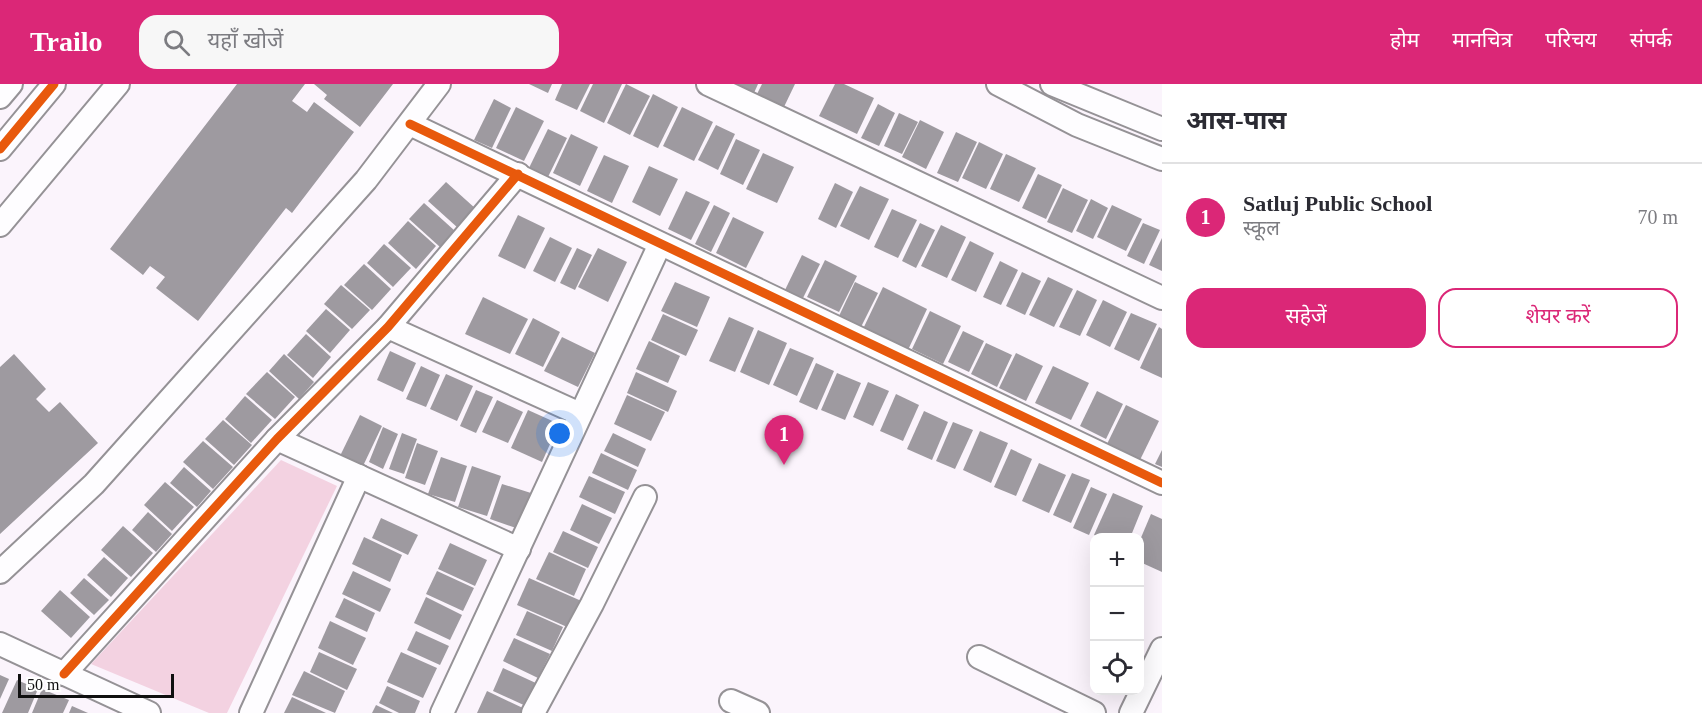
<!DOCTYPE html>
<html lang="hi">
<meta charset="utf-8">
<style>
body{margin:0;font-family:"Times New Roman","Noto Sans Devanagari",serif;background:#f7f7f7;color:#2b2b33}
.controls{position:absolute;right:18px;bottom:18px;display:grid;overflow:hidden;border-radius:12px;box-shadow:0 6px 24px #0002}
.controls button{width:54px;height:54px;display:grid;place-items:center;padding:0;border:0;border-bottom:2px solid #e1e1e2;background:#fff;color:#2b2b33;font:30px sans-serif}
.scale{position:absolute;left:18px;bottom:15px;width:156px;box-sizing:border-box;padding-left:6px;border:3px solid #0f0f0f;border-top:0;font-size:16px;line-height:21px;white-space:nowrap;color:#0f0f0f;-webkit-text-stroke:4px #fff;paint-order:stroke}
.you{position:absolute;left:560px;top:350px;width:21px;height:21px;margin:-15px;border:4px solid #fff;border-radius:50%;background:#1a73e8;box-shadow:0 0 0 9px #1a73e833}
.badge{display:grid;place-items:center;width:39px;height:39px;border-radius:50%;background:#db2777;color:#fff;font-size:20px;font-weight:700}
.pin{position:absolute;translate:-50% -50px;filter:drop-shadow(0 2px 3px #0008)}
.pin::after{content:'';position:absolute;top:32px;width:21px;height:18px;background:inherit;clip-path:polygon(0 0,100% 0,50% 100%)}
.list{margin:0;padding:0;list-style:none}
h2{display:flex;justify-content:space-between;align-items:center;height:78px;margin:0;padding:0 24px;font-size:26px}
h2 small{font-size:20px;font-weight:400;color:#7c7c81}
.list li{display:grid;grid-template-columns:39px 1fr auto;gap:18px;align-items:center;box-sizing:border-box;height:108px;padding:0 24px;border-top:2px solid #e1e1e2}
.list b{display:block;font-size:22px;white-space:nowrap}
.list p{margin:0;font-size:20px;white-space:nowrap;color:#7c7c81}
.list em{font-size:20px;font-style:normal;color:#7c7c81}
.actions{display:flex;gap:12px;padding:18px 24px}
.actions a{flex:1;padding:14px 0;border:2px solid #db2777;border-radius:18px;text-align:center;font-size:21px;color:#db2777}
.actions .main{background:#db2777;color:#fff}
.icon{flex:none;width:33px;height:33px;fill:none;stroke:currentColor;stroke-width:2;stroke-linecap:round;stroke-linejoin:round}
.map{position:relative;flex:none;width:1162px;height:629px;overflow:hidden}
header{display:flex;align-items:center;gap:36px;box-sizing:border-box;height:84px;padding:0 30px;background:#db2777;color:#fff}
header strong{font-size:28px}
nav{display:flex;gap:33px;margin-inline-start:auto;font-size:21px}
.search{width:420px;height:54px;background:#f7f7f7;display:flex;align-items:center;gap:15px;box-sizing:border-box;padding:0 21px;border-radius:18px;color:#7c7c81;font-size:22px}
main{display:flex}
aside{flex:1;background:#fff}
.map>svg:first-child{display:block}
</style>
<header>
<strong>Trailo</strong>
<div class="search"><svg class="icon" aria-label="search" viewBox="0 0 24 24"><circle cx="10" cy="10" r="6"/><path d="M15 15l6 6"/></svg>यहाँ खोजें</div>
<nav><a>होम</a><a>मानचित्र</a><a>परिचय</a><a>संपर्क</a></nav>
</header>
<main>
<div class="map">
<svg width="1162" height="629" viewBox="0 0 1162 629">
<rect width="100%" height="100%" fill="#fbf4fc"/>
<polygon fill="#f3d2e1" points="281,376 337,402 227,629 209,629 91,580"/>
<g fill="#9e9aa0">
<polygon points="237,0 305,0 292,17 307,28 314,18 354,48 292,129 286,124 198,237 156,204 165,193 150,182 143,191 110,165"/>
<polygon points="314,0 393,0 360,43 324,15 327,11"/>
<polygon points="529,0 552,0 548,9"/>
<polygon points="562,0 590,0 577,26 555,16"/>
<polygon points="593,0 622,0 604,39 580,27"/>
<polygon points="626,0 650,12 630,51 607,39"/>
<polygon points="734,0 758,0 754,9"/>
<polygon points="762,0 795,0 783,25 756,12"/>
<polygon points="835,0 844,0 874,14 857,50 819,32"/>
<polygon points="653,10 678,23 658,64 633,52"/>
<polygon points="494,15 511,24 492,64 474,56"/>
<polygon points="878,20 895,29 879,62 861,54"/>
<polygon points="516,23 544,37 524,77 496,64"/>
<polygon points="682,23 713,38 694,77 663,62"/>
<polygon points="899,29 918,38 902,70 884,62"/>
<polygon points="920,36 944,48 926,85 902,73"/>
<polygon points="716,41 735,50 718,86 698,76"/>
<polygon points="548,45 567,54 548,93 529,84"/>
<polygon points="956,48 977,58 958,98 937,89"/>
<polygon points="571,50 598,63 580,102 553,89"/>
<polygon points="736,55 760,66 743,101 720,90"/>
<polygon points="979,58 1003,70 986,105 962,94"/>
<polygon points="763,69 794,83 777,119 746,105"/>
<polygon points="1006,70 1036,84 1019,118 990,105"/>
<polygon points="604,71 629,82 612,119 587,107"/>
<polygon points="649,82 678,95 660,132 632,118"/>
<polygon points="1038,90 1062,101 1046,135 1022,124"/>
<polygon points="446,98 476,125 458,144 428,117"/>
<polygon points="835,99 853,108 836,144 818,135"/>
<polygon points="860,102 889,115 869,156 840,142"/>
<polygon points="1063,104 1088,116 1072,149 1047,138"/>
<polygon points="686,107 710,118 691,156 668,145"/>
<polygon points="1091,115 1108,124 1093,155 1076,147"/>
<polygon points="424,119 455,147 440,163 409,135"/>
<polygon points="714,121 730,129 711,168 695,160"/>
<polygon points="1112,121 1142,135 1126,167 1097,153"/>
<polygon points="892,125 917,136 898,174 874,163"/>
<polygon points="518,131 545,144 525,185 498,172"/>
<polygon points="733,133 764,148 746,184 716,169"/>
<polygon points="408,137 436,162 416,185 388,159"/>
<polygon points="920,139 935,146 916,184 902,177"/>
<polygon points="1143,139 1160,146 1144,180 1127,172"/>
<polygon points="941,141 966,153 947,194 921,182"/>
<polygon points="550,153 572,164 555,198 533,187"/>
<polygon points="1162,154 1162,187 1149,181"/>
<polygon points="970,157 994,169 976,208 951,196"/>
<polygon points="384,160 411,184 393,203 367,179"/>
<polygon points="577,164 592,171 575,206 560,199"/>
<polygon points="598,164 627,178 608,218 578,203"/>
<polygon points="802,171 820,180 803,214 785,206"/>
<polygon points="825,176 857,192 839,228 807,213"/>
<polygon points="1000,177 1018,186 1001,221 983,213"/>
<polygon points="364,180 391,205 372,226 344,201"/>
<polygon points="1022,188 1041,197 1025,231 1006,222"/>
<polygon points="1048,193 1073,205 1054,243 1029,231"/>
<polygon points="675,198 710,213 697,243 661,227"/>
<polygon points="855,198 878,209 861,243 839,232"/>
<polygon points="341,201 370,226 352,245 324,220"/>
<polygon points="883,203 927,225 908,266 863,245"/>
<polygon points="1077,206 1097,216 1080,252 1059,243"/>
<polygon points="483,213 528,235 510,270 465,250"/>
<polygon points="1103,216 1127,228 1110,263 1086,251"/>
<polygon points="326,225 350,246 330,269 306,247"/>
<polygon points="930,227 961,242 943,280 912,265"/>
<polygon points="1131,229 1157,240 1139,277 1114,265"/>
<polygon points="663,230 698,246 686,272 651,256"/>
<polygon points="729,233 754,244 735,288 709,277"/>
<polygon points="533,234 560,248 543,283 515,270"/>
<polygon points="1159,243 1162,245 1162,294 1140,284"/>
<polygon points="758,246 787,259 769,301 740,288"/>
<polygon points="963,247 984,257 969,288 948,278"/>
<polygon points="306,250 331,273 313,294 287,271"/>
<polygon points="562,253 595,269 578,303 544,287"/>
<polygon points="649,257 680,272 668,299 636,285"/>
<polygon points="986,259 1012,271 997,303 971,290"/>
<polygon points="790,264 814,274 797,312 773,301"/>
<polygon points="390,267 416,279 403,308 377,296"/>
<polygon points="1016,269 1043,282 1026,317 999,304"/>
<polygon points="14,270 46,305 36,315 49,328 60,318 98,359 0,450 0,283"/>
<polygon points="284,270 314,298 299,315 269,287"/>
<polygon points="816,279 834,287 817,326 799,318"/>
<polygon points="421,282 440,291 426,323 406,315"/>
<polygon points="1053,282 1089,299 1071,336 1035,319"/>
<polygon points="267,288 295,313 275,335 246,310"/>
<polygon points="636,288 677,307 668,328 627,309"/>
<polygon points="837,289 861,299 845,336 821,326"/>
<polygon points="446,290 473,302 457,337 430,325"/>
<polygon points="868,298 889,307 873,342 853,333"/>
<polygon points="476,306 493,313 476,349 460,342"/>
<polygon points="1097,307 1123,320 1106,355 1080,342"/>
<polygon points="896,310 919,321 903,357 880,347"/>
<polygon points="627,311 665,328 651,357 614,340"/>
<polygon points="245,312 272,336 251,359 225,335"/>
<polygon points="497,316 523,328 508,359 482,348"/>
<polygon points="1126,321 1159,337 1140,376 1107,360"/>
<polygon points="528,326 559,340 542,378 511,364"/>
<polygon points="924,327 948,338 932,376 907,365"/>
<polygon points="360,331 382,342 363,382 340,372"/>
<polygon points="223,336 252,361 234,381 205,355"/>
<polygon points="953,338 973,346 955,385 936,377"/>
<polygon points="383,343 398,350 383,385 369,378"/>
<polygon points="980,347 1008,359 991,399 963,386"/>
<polygon points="402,349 417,355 404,390 389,385"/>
<polygon points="613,349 646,365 638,383 604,367"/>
<polygon points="203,357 233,383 213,405 183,378"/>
<polygon points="417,359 438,367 425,401 405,394"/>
<polygon points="1011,365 1032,375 1016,412 994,403"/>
<polygon points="1162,366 1162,383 1155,380"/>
<polygon points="601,369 637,386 628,406 592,389"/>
<polygon points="441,373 467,382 455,418 428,410"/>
<polygon points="1039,379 1066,391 1049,429 1022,417"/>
<polygon points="472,382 501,392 487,432 458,423"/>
<polygon points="184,383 211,407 197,423 170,399"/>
<polygon points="1072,389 1090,396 1071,439 1053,431"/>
<polygon points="589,392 625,408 615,430 579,413"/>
<polygon points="165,398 194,423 172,447 144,421"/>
<polygon points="502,400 531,409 519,445 490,435"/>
<polygon points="1091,403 1107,410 1089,451 1073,444"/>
<polygon points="1113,409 1143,422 1130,454 1101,454 1094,451"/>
<polygon points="582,420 612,434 599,460 570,446"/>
<polygon points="148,428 172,450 156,468 132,446"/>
<polygon points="1151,430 1162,435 1162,488 1140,478 1140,456"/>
<polygon points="381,434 418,451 408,471 372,454"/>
<polygon points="123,442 153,469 131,493 101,466"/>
<polygon points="563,447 598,463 588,484 553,468"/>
<polygon points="364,453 402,471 390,498 352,480"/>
<polygon points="450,459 487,476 475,502 438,485"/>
<polygon points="549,468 586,485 574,512 536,495"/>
<polygon points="104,473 128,494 111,513 87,491"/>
<polygon points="353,487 391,505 380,528 342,510"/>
<polygon points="437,487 474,504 463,527 426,510"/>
<polygon points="84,494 109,516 94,531 70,509"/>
<polygon points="529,494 586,519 574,546 517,521"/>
<polygon points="60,506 90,533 71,554 41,527"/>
<polygon points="426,513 462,531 450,556 414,539"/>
<polygon points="344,514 375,529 367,548 335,533"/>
<polygon points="527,527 563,543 552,567 516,551"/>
<polygon points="330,537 366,554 353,581 318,564"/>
<polygon points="416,547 449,562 440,581 407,566"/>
<polygon points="514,554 550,570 538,594 503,577"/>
<polygon points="319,568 357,585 347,606 310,588"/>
<polygon points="401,568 437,584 423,614 387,598"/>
<polygon points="503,584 538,600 528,623 493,607"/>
<polygon points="304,587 345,607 335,629 292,611"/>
<polygon points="0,591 9,595 0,615"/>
<polygon points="17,596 38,605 28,629 2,629"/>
<polygon points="387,602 420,617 415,629 399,629 379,619"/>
<polygon points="42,605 69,616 63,629 32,629"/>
<polygon points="487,607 525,625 523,629 477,629"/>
<polygon points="292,613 326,629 284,629"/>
<polygon points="376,621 393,629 372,629"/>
<polygon points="72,622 88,629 69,629"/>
</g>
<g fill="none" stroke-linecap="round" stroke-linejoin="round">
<defs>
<g id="minor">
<polyline points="708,0 1162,214"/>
<polyline points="998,0 1077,41 1162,75"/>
<polyline points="1052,0 1162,45"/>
<polyline points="0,13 11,0"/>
<polyline points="410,40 1162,399"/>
<polyline points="0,65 54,0"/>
<polyline points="0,141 118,0"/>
<polyline points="388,243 580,330"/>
<polyline points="277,355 519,465"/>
<polyline points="0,488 94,400 366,96 439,0"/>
<polyline points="0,560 149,629"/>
<polyline points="979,573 1094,629"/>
<polyline points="64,590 277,355 388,243 518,90"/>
<polyline points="731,617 758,629"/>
<polyline points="251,629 359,392"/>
<polyline points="442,629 660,160"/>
<polyline points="533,629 592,520 645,413"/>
<polyline points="1131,629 1162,565"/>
</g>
</defs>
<use href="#minor" stroke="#959296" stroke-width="26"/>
<use href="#minor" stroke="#fefdff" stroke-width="22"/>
<defs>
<g id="cycleway">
<polyline points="410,40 1162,399"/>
<polyline points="0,65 54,0"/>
<polyline points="64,590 277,355 388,243 518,90"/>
</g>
</defs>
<use href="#cycleway" stroke="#fff" stroke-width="13"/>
<use href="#cycleway" stroke="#e8590c" stroke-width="9"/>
</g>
</svg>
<div class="controls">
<button>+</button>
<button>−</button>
<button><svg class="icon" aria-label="locate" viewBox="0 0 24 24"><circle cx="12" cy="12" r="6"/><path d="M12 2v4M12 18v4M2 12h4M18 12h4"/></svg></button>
</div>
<div class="scale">50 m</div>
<div class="you"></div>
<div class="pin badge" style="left:784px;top:381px">1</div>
</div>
<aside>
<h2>आस-पास<small></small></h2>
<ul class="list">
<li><span class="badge">1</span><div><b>Satluj Public School</b><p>स्कूल</p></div><em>70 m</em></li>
</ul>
<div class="actions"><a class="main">सहेजें</a><a>शेयर करें</a></div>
</aside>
</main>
